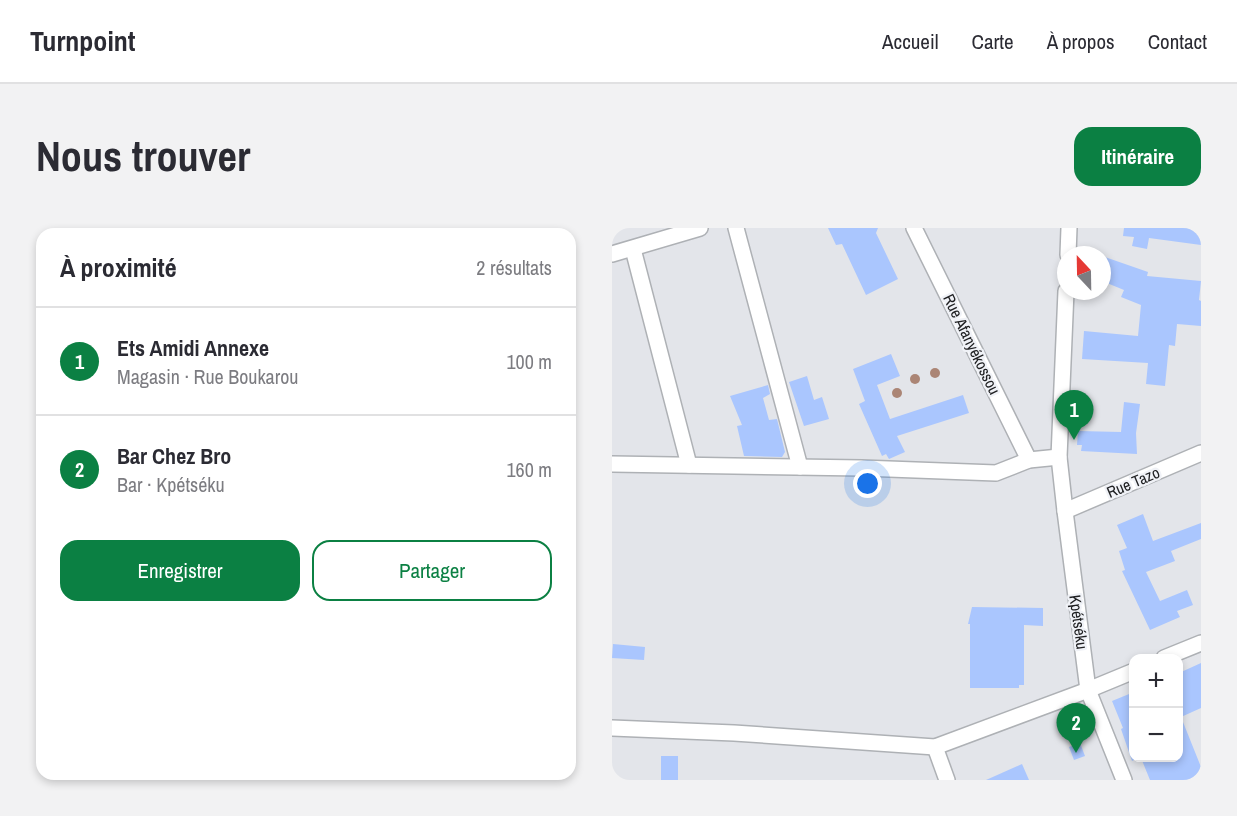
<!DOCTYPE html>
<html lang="fr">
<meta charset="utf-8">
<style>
body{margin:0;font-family:"Archivo Narrow",sans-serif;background:#f2f2f3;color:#2b2b33}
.controls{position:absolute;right:18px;bottom:18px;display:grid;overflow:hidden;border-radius:12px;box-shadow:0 3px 9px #0003}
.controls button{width:54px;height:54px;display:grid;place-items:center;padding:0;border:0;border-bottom:2px solid #e1e1e2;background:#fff;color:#2b2b33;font:30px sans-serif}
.compass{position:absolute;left:445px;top:18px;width:54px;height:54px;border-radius:50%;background:#fff;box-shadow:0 3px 9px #0003;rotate:338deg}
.you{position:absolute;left:256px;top:256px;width:21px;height:21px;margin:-15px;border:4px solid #fff;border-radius:50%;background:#1a73e8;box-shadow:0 0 0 9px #1a73e833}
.badge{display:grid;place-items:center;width:39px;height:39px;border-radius:50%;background:#0b8043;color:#fff;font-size:20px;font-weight:700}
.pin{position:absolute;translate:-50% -50px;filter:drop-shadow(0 2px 3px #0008)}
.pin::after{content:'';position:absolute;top:32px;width:21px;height:18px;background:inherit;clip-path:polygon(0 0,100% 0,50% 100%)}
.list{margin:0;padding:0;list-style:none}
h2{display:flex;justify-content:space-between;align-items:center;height:78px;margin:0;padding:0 24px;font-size:26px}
h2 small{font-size:20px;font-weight:400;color:#7c7c81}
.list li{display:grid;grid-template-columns:39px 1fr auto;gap:18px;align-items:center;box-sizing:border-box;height:108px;padding:0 24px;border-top:2px solid #e1e1e2}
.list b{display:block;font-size:22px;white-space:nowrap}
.list p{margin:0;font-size:20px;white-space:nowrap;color:#7c7c81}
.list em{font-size:20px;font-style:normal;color:#7c7c81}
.actions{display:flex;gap:12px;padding:18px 24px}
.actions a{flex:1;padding:14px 0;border:2px solid #0b8043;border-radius:18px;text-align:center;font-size:21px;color:#0b8043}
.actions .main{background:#0b8043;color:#fff}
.map{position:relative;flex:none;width:589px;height:552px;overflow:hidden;border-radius:18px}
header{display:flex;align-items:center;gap:36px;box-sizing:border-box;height:84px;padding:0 30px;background:#fff;border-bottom:2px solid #e1e1e2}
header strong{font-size:28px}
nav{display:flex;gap:33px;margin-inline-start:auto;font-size:21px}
.intro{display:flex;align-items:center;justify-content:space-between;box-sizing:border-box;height:144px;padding:0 36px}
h1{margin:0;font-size:42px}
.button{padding:15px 27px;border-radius:18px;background:#0b8043;color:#fff;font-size:21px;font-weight:700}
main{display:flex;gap:36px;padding:0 36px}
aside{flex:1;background:#fff;border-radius:18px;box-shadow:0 3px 9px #0003}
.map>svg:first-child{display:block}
</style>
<header>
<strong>Turnpoint</strong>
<nav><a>Accueil</a><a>Carte</a><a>À propos</a><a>Contact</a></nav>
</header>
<div class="intro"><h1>Nous trouver</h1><a class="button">Itinéraire</a></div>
<main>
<aside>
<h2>À proximité<small>2 résultats</small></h2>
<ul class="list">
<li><span class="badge">1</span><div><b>Ets Amidi Annexe</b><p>Magasin · Rue Boukarou</p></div><em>100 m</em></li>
<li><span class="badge">2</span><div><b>Bar Chez Bro</b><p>Bar · Kpétséku</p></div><em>160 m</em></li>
</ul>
<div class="actions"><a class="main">Enregistrer</a><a>Partager</a></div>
</aside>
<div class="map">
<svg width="589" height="552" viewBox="0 0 589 552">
<rect width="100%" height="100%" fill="#e3e5ea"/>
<g fill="#aac6fe">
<polygon points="216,0 266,0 264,5 286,51 254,67 230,16 224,17"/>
<polygon points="512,0 589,0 589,17 537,10 535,21 520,18 522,9 511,8"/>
<polygon points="490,28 536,44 535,48 589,53 587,72 589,73 589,98 565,96 563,118 557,117 553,158 534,156 536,135 470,131 472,103 526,108 529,77 509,69 512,62 490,53"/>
<polygon points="279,126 288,148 265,157 278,191 351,167 357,185 285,208 293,224 277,231 274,226 270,228 247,176 253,173 241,141"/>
<polygon points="195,148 202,172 210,169 217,191 192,198 177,154"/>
<polygon points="156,157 158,166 151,170 157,192 165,191 173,224 170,229 132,228 125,198 130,197 118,168"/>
<polygon points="512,174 528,176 524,205 525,226 469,223 470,217 465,217 466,203 509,204"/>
<polygon points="531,286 541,313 589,295 589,311 559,323 563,333 534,344 548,373 575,362 581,377 565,383 568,389 538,402 510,343 513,342 507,323 515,320 505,297"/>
<polygon points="360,379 431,380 431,398 412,397 412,457 407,457 407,460 358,460 358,396 356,396"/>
<polygon points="1,416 33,419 32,432 0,430"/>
<polygon points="589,435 589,480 569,489 589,539 589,549 583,552 538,552 529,530 567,530 567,445"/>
<polygon points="522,464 522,532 520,533 509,501 511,500 500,473"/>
<polygon points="468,515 473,528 462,532 457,519"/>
<rect x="49" y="528" width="17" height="24"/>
<polygon points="410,536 417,552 374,552"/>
</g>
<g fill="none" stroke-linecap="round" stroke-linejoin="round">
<defs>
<g id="minor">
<polyline points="124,0 188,239"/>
<polyline points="302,0 417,232"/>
<polyline points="21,21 77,237"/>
<polyline points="0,26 88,0"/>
<polyline points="456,27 457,0"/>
<polyline points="454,63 447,229 453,283 476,462 512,552"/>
<polyline points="0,236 250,240 384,245 417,232 447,229"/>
<polyline points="453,283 589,225"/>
<polyline points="552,430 589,415"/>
<polyline points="0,500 122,505 323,519 476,462 522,443"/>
<polyline points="323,519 335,552"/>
</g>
</defs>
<use href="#minor" stroke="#aeb1b5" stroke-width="18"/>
<use href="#minor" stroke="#fff" stroke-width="15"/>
</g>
<g fill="#ab8575">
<circle cx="323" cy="145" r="5"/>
<circle cx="303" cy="151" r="5"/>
<circle cx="285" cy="165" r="5"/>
</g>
<g text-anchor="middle" stroke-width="4.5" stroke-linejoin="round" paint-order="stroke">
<g font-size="16" fill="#202123" stroke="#f0f2f7">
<text transform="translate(360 116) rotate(64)" y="6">Rue Afanyékossou</text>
<text transform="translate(521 254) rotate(-23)" y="6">Rue Tazo</text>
<text transform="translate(467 394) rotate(82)" y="6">Kpétséku</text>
</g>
</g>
</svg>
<div class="controls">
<button>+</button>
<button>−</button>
</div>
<svg class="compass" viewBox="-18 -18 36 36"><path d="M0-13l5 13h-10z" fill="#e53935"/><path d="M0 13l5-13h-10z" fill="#7c7c81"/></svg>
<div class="you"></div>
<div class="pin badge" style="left:462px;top:212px">1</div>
<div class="pin badge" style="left:464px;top:525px">2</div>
</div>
</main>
